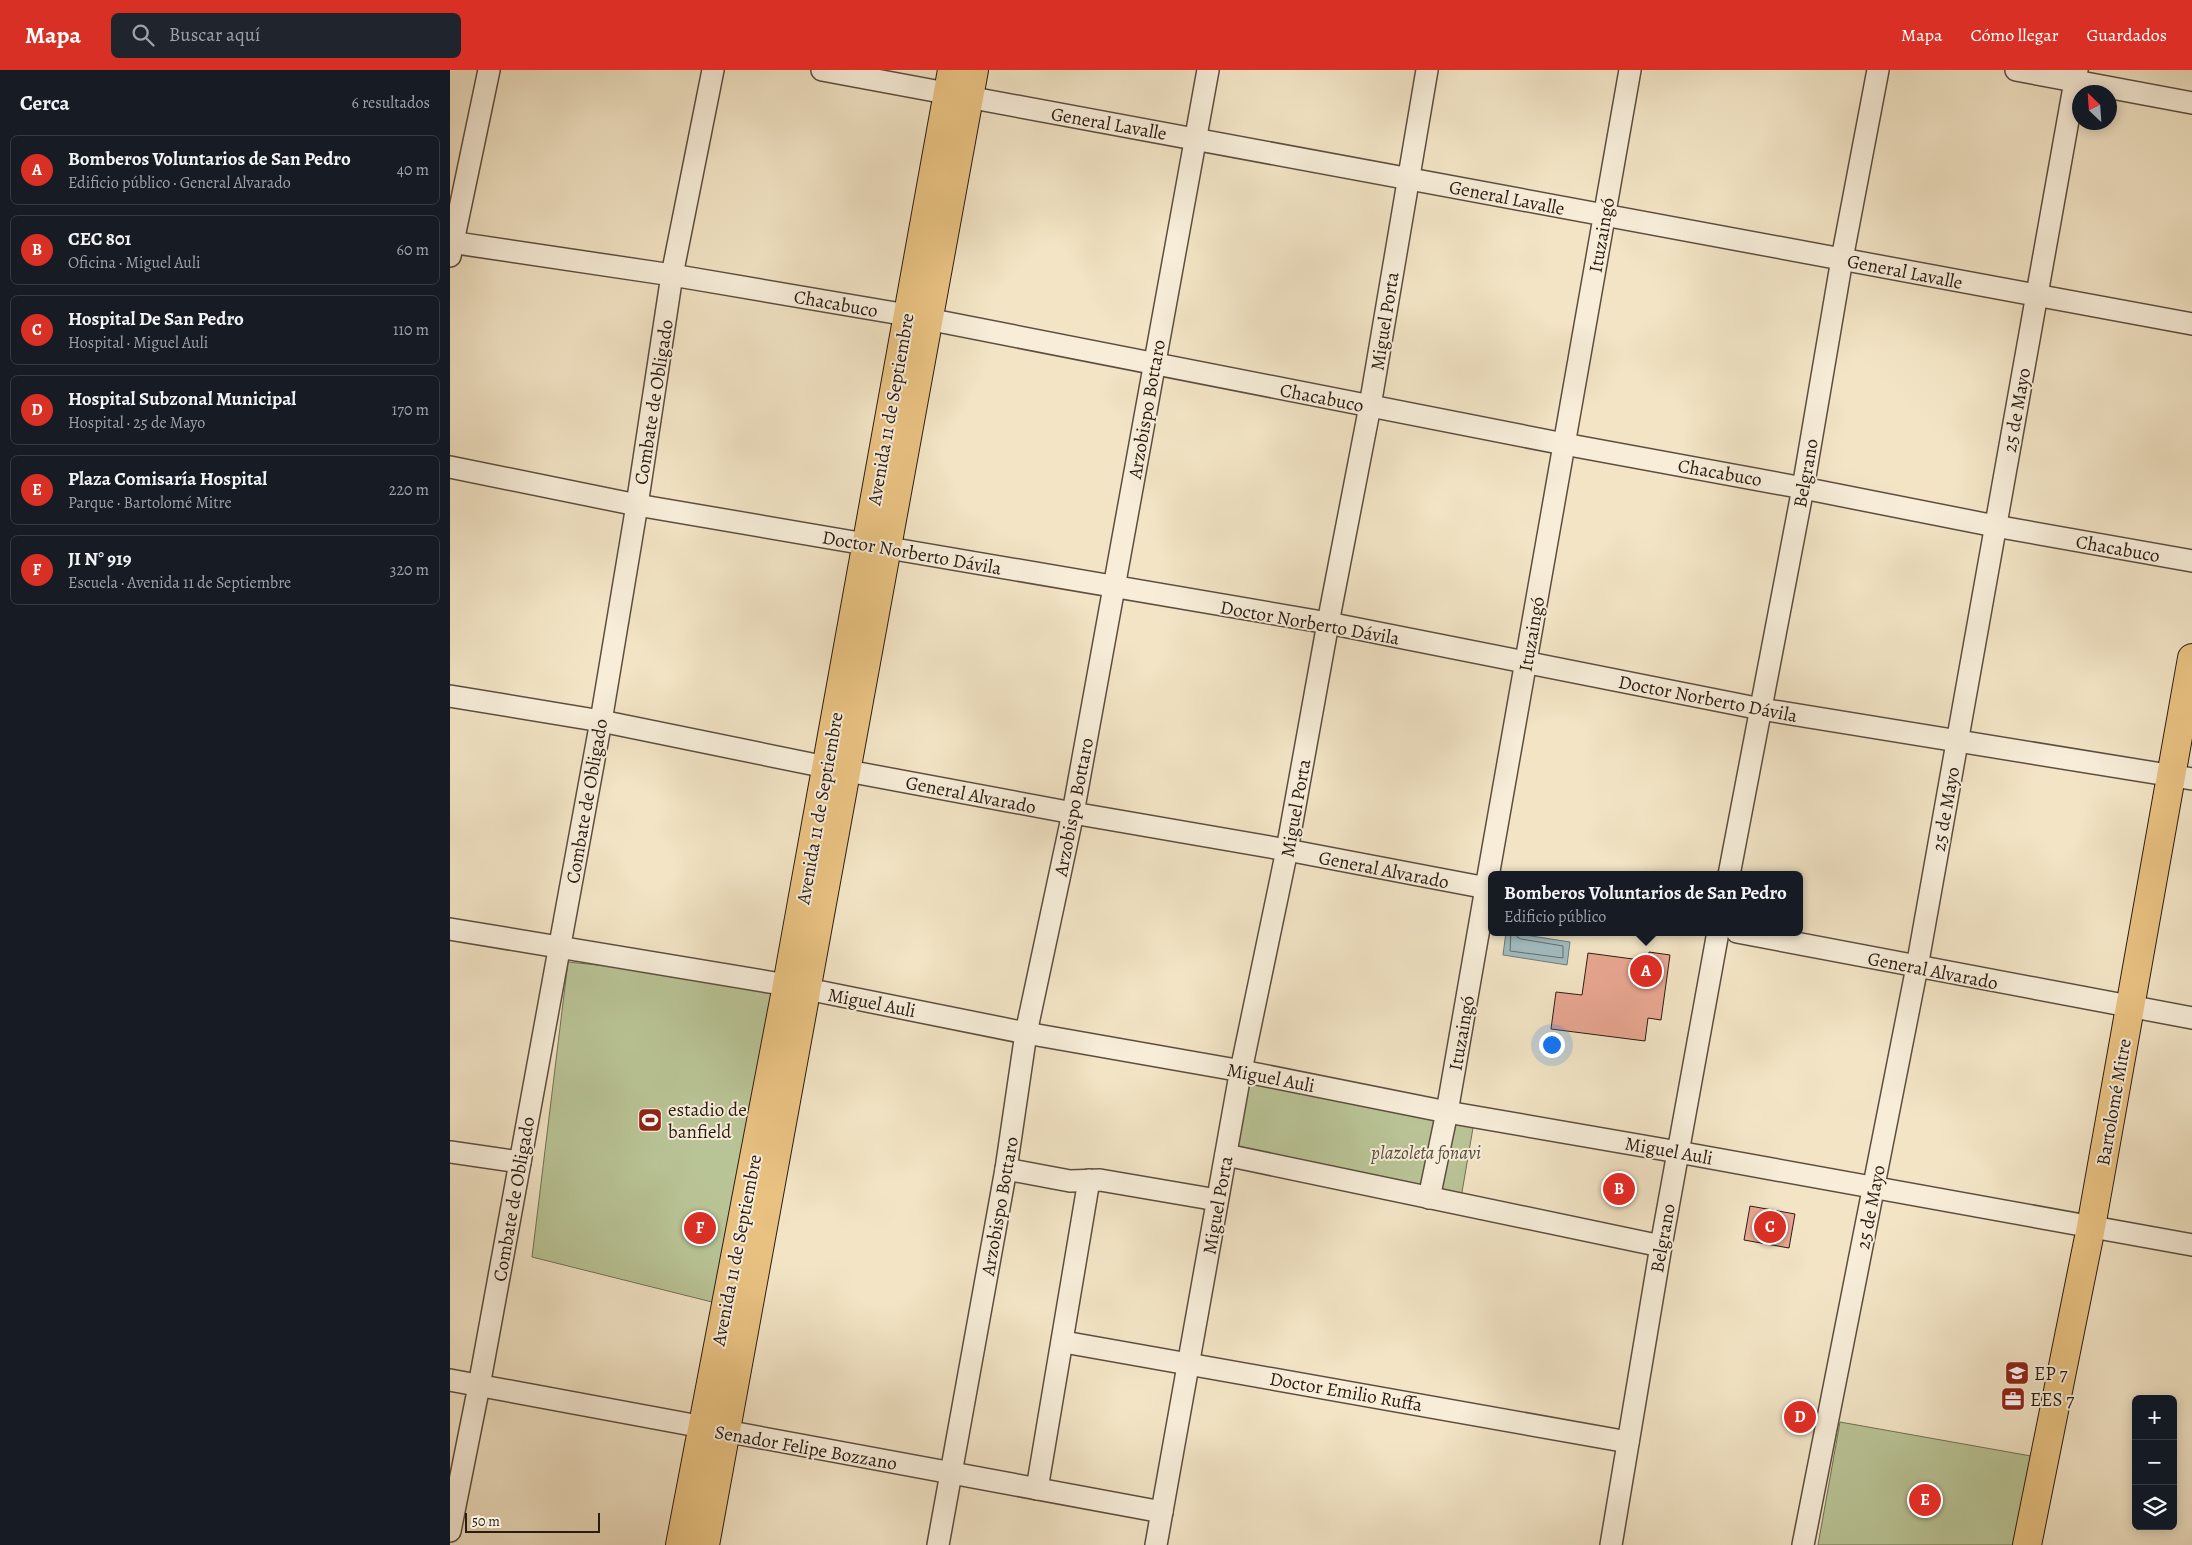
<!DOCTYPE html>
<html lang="es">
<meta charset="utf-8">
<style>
body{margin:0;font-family:Alegreya,serif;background:#20242c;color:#f1f3f6}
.controls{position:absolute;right:15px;bottom:15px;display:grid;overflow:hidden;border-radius:8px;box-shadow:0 2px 12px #0003}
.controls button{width:45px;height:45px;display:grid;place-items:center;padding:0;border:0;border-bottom:1px solid #363941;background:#171b24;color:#f1f3f6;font:25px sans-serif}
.compass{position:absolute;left:1622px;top:15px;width:45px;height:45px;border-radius:50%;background:#171b24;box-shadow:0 2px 12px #0003;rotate:335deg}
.scale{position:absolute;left:15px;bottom:12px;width:135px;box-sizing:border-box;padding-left:5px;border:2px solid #2b1c14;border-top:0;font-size:14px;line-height:18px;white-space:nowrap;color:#2b1c14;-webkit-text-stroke:4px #f7edd9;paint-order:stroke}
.you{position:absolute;left:1101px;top:974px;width:18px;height:18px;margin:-12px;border:4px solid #fff;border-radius:50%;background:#1a73e8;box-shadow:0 0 0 8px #1a73e833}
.badge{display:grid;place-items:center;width:32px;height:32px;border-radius:50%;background:#d93025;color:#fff;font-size:16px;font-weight:700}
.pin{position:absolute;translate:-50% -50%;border:2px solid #fff;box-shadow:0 1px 5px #0006}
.popup{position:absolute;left:1038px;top:801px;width:315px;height:65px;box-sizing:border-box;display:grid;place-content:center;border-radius:8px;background:#171b24;filter:drop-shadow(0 1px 4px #0005);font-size:16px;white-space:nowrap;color:#9ea1a6}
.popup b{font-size:19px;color:#f1f3f6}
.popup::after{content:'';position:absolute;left:50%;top:100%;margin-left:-10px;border:10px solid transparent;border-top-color:#171b24}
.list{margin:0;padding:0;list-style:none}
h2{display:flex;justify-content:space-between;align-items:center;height:65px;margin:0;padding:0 20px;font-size:21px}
h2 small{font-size:16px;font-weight:400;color:#9ea1a6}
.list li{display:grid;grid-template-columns:32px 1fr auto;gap:15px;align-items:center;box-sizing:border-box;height:70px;margin:0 10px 10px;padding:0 10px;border:1px solid #363941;border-radius:8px}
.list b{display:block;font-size:19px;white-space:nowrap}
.list p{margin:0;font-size:16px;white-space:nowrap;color:#9ea1a6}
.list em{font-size:16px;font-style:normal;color:#9ea1a6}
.icon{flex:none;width:28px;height:28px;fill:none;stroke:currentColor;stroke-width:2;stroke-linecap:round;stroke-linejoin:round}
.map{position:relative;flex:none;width:1742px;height:1475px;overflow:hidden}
header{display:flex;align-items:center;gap:30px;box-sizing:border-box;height:70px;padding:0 25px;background:#d93025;color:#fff}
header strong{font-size:24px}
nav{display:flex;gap:28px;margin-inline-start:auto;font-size:18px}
.search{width:350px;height:45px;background:#20242c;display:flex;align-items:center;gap:12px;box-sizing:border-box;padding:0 18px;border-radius:8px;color:#9ea1a6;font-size:19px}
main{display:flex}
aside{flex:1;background:#171b24}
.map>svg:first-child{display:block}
</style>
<header>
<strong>Mapa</strong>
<div class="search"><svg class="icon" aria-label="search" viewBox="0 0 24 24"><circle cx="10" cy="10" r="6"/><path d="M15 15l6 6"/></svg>Buscar aquí</div>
<nav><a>Mapa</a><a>Cómo llegar</a><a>Guardados</a></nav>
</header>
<main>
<aside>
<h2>Cerca<small>6 resultados</small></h2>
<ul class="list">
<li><span class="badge">A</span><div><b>Bomberos Voluntarios de San Pedro</b><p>Edificio público · General Alvarado</p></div><em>40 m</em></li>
<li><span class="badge">B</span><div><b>CEC 801</b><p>Oficina · Miguel Auli</p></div><em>60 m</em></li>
<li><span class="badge">C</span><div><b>Hospital De San Pedro</b><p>Hospital · Miguel Auli</p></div><em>110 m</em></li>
<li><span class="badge">D</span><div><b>Hospital Subzonal Municipal</b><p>Hospital · 25 de Mayo</p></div><em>170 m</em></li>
<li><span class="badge">E</span><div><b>Plaza Comisaría Hospital</b><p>Parque · Bartolomé Mitre</p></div><em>220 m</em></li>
<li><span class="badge">F</span><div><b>JI N° 919</b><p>Escuela · Avenida 11 de Septiembre</p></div><em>320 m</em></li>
</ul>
</aside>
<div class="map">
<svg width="1742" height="1475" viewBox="0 0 1742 1475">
<rect width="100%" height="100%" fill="#f2e4c5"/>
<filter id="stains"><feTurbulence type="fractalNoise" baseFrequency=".004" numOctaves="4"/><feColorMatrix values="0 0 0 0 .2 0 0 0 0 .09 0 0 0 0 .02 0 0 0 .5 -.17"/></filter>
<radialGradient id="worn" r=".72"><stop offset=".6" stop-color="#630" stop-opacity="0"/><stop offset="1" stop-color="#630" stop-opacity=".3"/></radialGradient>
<g fill="#b9c496" stroke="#727055">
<polygon points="118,892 325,913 270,1234 82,1187"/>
<polygon points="789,1010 1024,1052 1011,1128 782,1083"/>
<polygon points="1390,1352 1581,1386 1565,1475 1368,1475"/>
</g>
<polygon fill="#a2bbc0" stroke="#727b7b" points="1056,862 1120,872 1117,895 1053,885"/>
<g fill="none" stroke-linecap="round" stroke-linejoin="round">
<polyline stroke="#666c6a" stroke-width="1" points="1061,862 1060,881 1113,888 1113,876 1071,869 1067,867 1066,862"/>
</g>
<g fill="#e8a691" stroke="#2b1c14">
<polygon points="1199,882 1220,885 1211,950 1198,948 1195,971 1101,959 1106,922 1132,925 1138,883 1198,891"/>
<polygon points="1300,1136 1345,1144 1339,1178 1294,1170"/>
</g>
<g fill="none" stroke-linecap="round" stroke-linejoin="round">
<defs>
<g id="minor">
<polyline points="372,0 1742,254"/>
<polyline points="1566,0 1742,33"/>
<polyline points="0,172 222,205 457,245 1114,374 1353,418 1545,456 1742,491"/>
<polyline points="0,186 39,0"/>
<polyline points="0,397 187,435 878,553 1311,639 1742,709"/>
<polyline points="0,626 151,651 376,697 623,743 837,780 1042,819"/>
<polyline points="1279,805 1353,418 1392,189 1428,0"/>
<polyline points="0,859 337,915 576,963 792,1001 997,1042 1228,1082 1742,1175"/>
<polyline points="1287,862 1742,948"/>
<polyline points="0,1082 70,1092"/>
<polyline points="776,1085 1211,1176"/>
<polyline points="556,1099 620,1111 650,1110 767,1130"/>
<polyline points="979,1128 997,1042 1036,818 1180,0"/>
<polyline points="614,1272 1178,1372"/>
<polyline points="0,1310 712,1442"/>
<polyline points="587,1419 639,1110"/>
<polyline points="0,1461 29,1316 151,651 187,435 222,205 263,0"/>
<polyline points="488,1475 556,1099 576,963 623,743 758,0"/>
<polyline points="706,1475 789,1010 837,780 878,553 920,336 977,0"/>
<polyline points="1161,1475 1211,1176 1268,862"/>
<polyline points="1353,1475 1467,897 1627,0"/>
</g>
<g id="major">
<polyline points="230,1475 337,915 502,0"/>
<polyline points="255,1475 524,0"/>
<polyline points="1577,1475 1641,1157 1742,588"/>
</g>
</defs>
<use href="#minor" stroke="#5d4e40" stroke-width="24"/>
<use href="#major" stroke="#2b1c14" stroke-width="30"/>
<use href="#minor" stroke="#f7edd9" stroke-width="21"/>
<use href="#major" stroke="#e9c282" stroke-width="28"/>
</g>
<defs>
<symbol id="stadium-square" viewBox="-11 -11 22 22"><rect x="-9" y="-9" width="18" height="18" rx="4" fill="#8f2418" stroke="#f7edd9"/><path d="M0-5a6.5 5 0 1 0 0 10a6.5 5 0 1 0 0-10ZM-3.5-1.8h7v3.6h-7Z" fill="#fff"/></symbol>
<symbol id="school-square" viewBox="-11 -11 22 22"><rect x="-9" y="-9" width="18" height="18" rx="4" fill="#8f2418" stroke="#f7edd9"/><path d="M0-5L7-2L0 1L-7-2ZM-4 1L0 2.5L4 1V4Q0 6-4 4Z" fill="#fff"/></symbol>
<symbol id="office-square" viewBox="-11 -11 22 22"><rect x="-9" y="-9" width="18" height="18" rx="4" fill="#8f2418" stroke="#f7edd9"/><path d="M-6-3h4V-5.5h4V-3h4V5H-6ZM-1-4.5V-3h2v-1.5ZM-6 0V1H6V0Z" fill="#fff"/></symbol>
</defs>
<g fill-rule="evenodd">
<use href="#stadium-square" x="186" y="1036" width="28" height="28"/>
<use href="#school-square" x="1553" y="1289" width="28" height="28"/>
<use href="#office-square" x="1549" y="1315" width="28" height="28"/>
</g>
<g text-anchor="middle" stroke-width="4" stroke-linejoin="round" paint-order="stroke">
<g font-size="19" fill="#2b1c14" stroke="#f7edd9">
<text transform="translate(659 53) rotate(10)" y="7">General Lavalle</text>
<text transform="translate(1057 127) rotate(11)" y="7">General Lavalle</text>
<text transform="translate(1151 165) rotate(-80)" y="7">Ituzaingó</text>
<text transform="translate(1455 201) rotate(11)" y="7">General Lavalle</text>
<text transform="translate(386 233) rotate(10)" y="7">Chacabuco</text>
<text transform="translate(934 251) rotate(-81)" y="7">Miguel Porta</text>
<text transform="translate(872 327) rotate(11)" y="7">Chacabuco</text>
<text transform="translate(203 332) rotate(-81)" y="7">Combate de Obligado</text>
<text transform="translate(440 339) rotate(-80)" y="7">Avenida 11 de Septiembre</text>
<text transform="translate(696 339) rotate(-80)" y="7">Arzobispo Bottaro</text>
<text transform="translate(1566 340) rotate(-80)" y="7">25 de Mayo</text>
<text transform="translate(1270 402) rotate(10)" y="7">Chacabuco</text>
<text transform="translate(1355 403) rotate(-80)" y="7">Belgrano</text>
<text transform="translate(1668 478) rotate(10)" y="7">Chacabuco</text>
<text transform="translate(462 482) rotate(10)" y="7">Doctor Norberto Dávila</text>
<text transform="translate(860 552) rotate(10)" y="7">Doctor Norberto Dávila</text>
<text transform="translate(1081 564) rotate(-80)" y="7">Ituzaingó</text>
<text transform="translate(1258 628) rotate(11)" y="7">Doctor Norberto Dávila</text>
<text transform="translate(521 724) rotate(11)" y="7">General Alvarado</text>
<text transform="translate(136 731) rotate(-80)" y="7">Combate de Obligado</text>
<text transform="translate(623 737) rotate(-79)" y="7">Arzobispo Bottaro</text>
<text transform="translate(369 738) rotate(-80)" y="7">Avenida 11 de Septiembre</text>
<text transform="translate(845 738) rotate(-80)" y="7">Miguel Porta</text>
<text transform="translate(1495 739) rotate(-80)" y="7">25 de Mayo</text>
<text transform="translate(934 799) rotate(11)" y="7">General Alvarado</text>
<text transform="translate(1483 900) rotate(11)" y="7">General Alvarado</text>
<text transform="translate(422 932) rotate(11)" y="7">Miguel Auli</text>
<text transform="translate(1011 963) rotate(-80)" y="7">Ituzaingó</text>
<text transform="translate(821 1007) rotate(11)" y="7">Miguel Auli</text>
<text transform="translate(1663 1032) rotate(-80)" y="7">Bartolomé Mitre</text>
<text transform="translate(1219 1080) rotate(10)" y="7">Miguel Auli</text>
<text transform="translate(63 1129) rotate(-80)" y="7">Combate de Obligado</text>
<text transform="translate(767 1135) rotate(-80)" y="7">Miguel Porta</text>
<text transform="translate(549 1136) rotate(-80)" y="7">Arzobispo Bottaro</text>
<text transform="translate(1420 1137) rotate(-79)" y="7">25 de Mayo</text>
<text transform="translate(1212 1168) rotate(-80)" y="7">Belgrano</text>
<text transform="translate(286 1180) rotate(-79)" y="7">Avenida 11 de Septiembre</text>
<text transform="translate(896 1321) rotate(10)" y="7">Doctor Emilio Ruffa</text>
<text transform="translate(356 1377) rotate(10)" y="7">Senador Felipe Bozzano</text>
</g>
<g font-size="19" fill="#2b1c14" stroke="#f7edd9" text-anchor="start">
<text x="218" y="1046">estadio de<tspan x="218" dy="22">banfield</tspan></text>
<text x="1584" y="1310">EP 7</text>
<text x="1580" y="1336">EES 7</text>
</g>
<g font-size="19" font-style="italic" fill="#564e3b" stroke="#f7edd9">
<text x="976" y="1089">plazoleta fonavi</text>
</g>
</g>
<rect width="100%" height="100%" filter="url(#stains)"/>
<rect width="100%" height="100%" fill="url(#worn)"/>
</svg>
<div class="controls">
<button>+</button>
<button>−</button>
<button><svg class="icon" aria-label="layers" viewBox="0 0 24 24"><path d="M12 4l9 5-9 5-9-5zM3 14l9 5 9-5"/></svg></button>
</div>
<svg class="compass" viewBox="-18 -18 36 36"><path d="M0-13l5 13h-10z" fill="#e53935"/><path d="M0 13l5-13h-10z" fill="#9ea1a6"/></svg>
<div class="scale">50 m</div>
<div class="you"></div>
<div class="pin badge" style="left:1196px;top:901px">A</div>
<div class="popup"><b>Bomberos Voluntarios de San Pedro</b>Edificio público</div>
<div class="pin badge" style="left:1169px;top:1119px">B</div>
<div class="pin badge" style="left:1320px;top:1157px">C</div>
<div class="pin badge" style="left:1350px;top:1347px">D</div>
<div class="pin badge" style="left:1475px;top:1430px">E</div>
<div class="pin badge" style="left:250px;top:1158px">F</div>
</div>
</main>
